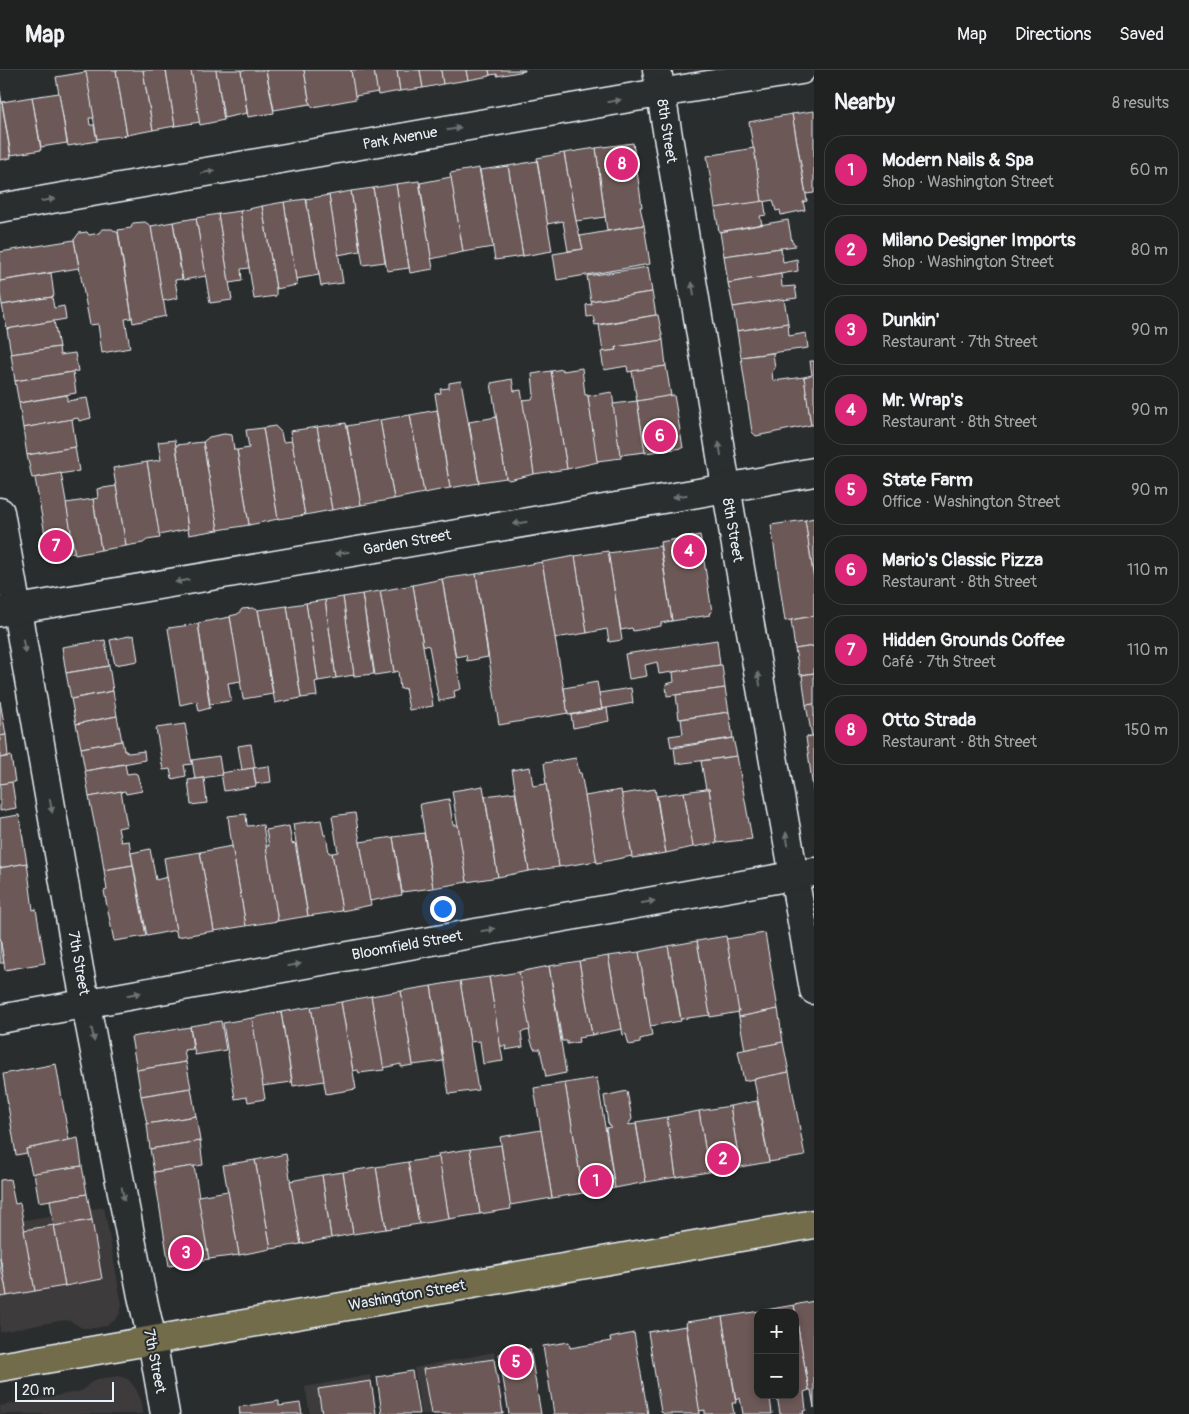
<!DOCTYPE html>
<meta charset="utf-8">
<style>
body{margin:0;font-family:Pangolin,sans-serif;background:#282a2a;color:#f1f3f6}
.controls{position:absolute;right:15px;bottom:15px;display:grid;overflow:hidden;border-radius:10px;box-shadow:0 2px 8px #0003}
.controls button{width:45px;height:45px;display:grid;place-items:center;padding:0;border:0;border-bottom:1px solid #3d3f40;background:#202222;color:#f1f3f6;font:25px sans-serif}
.scale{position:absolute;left:15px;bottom:12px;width:99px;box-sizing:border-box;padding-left:5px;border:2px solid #e8f1f8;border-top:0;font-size:14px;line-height:18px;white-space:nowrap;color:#e8f1f8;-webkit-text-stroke:4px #2a2d2e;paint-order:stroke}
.you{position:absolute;left:442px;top:838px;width:18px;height:18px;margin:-12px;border:4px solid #fff;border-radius:50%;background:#1a73e8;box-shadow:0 0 0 8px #1a73e833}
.badge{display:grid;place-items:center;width:32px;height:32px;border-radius:50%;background:#db2777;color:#fff;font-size:16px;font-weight:700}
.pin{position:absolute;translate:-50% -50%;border:2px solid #fff;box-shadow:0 1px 5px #0006}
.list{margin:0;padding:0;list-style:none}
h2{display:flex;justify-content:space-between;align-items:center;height:65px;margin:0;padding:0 20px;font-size:21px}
h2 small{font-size:16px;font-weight:400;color:#a2a4a5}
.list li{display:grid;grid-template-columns:32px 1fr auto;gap:15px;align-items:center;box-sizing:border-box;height:70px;margin:0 10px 10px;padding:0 10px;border:1px solid #3d3f40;border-radius:20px}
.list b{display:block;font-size:19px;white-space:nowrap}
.list p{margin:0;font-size:16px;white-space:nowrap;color:#a2a4a5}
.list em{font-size:16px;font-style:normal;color:#a2a4a5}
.map{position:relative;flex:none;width:814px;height:1344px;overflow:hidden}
header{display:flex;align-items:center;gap:30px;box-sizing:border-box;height:70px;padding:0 25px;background:#202222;border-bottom:1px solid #3d3f40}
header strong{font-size:24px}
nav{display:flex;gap:28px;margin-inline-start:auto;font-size:18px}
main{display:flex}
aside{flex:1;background:#202222}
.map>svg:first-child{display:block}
</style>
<header>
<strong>Map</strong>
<nav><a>Map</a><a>Directions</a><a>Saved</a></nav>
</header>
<main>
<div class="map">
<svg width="814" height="1344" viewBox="0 0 814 1344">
<rect width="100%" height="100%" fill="#2a2d2e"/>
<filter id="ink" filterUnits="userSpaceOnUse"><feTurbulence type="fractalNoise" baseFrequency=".02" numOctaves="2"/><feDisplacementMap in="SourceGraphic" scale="10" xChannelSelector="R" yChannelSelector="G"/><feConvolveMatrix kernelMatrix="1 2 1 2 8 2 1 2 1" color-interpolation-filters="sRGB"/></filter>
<g filter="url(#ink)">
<g fill="#3e3a3a">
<polygon points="104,1137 122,1235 120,1243 115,1250 106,1256 95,1258 82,1258 70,1251 65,1250 0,1262 0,1154"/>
<polygon points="494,1282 505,1344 421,1344 414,1298"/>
<polygon points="370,1305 378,1344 310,1344 305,1317"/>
<polygon points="118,1306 128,1309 136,1319 141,1330 143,1344 0,1344 0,1336 77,1322 83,1320 89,1314 97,1309"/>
</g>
<g fill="#6c5957" stroke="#e8f1f8">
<polygon points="85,0 116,0 127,65 97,69"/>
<polygon points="116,0 143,0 153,60 127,65"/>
<polygon points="143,0 166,0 175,56 153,60"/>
<polygon points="166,0 191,0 200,52 175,56"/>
<polygon points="191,0 216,0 224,50 200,55"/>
<polygon points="216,0 241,0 247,43 224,48"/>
<polygon points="241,0 266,0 274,43 248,47"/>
<polygon points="266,0 304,0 310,34 274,40"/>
<polygon points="304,0 351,0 356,29 313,37 310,34"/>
<polygon points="351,0 374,0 378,22 355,26"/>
<polygon points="374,0 397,0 400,21 378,25"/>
<polygon points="397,0 420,0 423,18 400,21"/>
<polygon points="420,0 441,0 443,14 423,18"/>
<polygon points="441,0 466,0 468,10 443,14"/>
<polygon points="466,0 489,0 490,6 468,10"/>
<polygon points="489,0 525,0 525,1 497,6 497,4 490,5"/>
<polygon points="86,2 94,48 89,48 90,55 94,55 97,71 68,76 56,7"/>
<polygon points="0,21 11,88 0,90"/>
<polygon points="59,23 67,73 41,77 32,27"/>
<polygon points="32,27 41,80 11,85 2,32"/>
<polygon points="814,41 814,123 806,124 792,44"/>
<polygon points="792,44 807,131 803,132 805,140 781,145 780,140 776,141 773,130 762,132 749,52"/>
<polygon points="633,73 642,137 640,137 644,155 607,161 596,78"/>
<polygon points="596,78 605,147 576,151 564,83"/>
<polygon points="754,78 762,132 715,138 707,86"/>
<polygon points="564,83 576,151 583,179 568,181 563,151 547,154 537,88"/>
<polygon points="537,91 552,181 523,186 508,96"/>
<polygon points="508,96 523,186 495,190 480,100"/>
<polygon points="479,98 493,177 463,182 450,103"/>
<polygon points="451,107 463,182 431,189 420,113"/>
<polygon points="419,111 433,199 410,203 396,114"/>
<polygon points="396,114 409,198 387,201 373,118"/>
<polygon points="373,118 385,192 363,195 351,121"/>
<polygon points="351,121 360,181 338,185 329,125"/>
<polygon points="329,125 343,213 321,216 306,129"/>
<polygon points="306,129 319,205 296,209 284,132"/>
<polygon points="764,131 766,145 760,146 762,154 719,162 715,138"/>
<polygon points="284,132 297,215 276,219 262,136"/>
<polygon points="262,136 276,219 276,226 254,229 240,141"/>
<polygon points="240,141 249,198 241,199 242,211 229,213 218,144"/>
<polygon points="218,144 232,230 210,233 196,148"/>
<polygon points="196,148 206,206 183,210 173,152"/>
<polygon points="788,150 792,172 795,174 795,176 724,186 720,162"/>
<polygon points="145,152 151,156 166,246 133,253 118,160 131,158 133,153"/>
<polygon points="173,152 182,209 175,210 178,228 163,231 151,156"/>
<polygon points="644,155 650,194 557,210 553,184 583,179 580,166"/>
<polygon points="102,159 112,159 118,163 132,248 125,249 130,278 102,283 98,254 90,255 74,170 79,163 87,162 89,165 99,163"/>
<polygon points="74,170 79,198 0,211 0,182"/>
<polygon points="781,178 783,192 797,189 798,201 728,213 724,186"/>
<polygon points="648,197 652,222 591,231 587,206"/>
<polygon points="51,203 54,226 52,227 2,235 0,223 0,211"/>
<polygon points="781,204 782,217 795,216 797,228 733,237 728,213"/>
<polygon points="652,222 656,245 595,255 593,246 587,247 586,235 592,234 591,231"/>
<polygon points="52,227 54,238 64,236 66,249 7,259 2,235"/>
<polygon points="784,229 788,253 737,261 733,237"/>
<polygon points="656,245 658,245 663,270 616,277 617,280 603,282 599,255"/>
<polygon points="54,251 59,277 11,284 7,259"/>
<polygon points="788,253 789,266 806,263 808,278 741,287 737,261"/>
<polygon points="663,270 666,296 628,302 627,296 604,300 601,282 617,280 616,277"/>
<polygon points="59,277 60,285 75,283 78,301 15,311 11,284"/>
<polygon points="773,283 775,298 772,302 773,311 804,307 811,355 756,366 752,362 741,287"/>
<polygon points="810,291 814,291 814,355 811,355 804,307 812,305"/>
<polygon points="666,296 671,326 637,331 632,301"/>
<polygon points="582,298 585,325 588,325 588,326 598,392 567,399 551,301 563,299 563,301"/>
<polygon points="551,301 567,399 534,404 522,330 532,329 534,325 532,304"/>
<polygon points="73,302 76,323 19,333 15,311"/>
<polygon points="512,309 514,321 521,320 534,404 509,410 506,408 491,313"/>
<polygon points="461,311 479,413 450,418 435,324 441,323 440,319 449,318 449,313"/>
<polygon points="612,322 621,388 597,391 588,326"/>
<polygon points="67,325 67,331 87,328 91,348 79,351 78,348 23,358 19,333"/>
<polygon points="674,325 683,378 645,383 637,331"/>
<polygon points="637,331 645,382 620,385 613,334"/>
<polygon points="437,340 450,418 424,423 410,345"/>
<polygon points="410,345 424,423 394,429 380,350"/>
<polygon points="496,347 506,408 479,412 469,352"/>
<polygon points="72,349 76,377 27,385 23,358"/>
<polygon points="380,350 394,429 361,435 347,356"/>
<polygon points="346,353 361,435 332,440 317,357"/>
<polygon points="275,356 281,362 283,372 292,371 305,445 278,449 263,358"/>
<polygon points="317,357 332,440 305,445 290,361"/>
<polygon points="263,358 278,449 249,455 237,380 249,378 246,360"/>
<polygon points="224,364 232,365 234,380 237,380 249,455 218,460 203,372 209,367"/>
<polygon points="175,370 188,459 159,465 147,392 161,390 158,372"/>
<polygon points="203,372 218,460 189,465 176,375"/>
<polygon points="75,377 79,401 32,408 27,385"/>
<polygon points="147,392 160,468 147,470 143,473 126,476 113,398"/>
<polygon points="61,403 75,482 49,487 35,408"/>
<polygon points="116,416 126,476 101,480 93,429 98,428 97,419"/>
<polygon points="93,429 101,480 75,485 66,433"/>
<polygon points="814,448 814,510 805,450"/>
<polygon points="805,450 814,510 814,546 785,551 771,455"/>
<polygon points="700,465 712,542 709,543 710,545 672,551 660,472"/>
<polygon points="660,476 672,551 661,553 661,556 633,561 632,558 621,560 608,483"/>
<polygon points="608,481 622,570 609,572 607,559 587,563 575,486"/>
<polygon points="575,486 587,563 555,568 542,492"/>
<polygon points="542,492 568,643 499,655 476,504"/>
<polygon points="476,504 488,587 467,591 466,585 456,587 442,509"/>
<polygon points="442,509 461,619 454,621 455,628 439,631 429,576 423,575 413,515"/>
<polygon points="413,515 433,636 409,640 405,618 400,619 398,601 394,602 380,521"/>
<polygon points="380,521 394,602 375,605 362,524"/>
<polygon points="362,524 374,604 354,606 343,527"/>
<polygon points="343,527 354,605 336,608 325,530"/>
<polygon points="325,530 336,608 318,611 306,533"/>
<polygon points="306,533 318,611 315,612 317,626 301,628 287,536"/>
<polygon points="287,536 301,628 275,633 258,540"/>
<polygon points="252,538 258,540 273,624 243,629 230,546 238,544 242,539"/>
<polygon points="814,546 814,576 795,579 791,550"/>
<polygon points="230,547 241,611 228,613 231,631 210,634 198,553"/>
<polygon points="198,554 210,638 199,641 197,631 180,635 168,558"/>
<polygon points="134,565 138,591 115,595 110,570"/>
<polygon points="105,570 109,596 66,603 62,577"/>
<polygon points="717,570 720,595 659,604 657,592 645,595 647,606 629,609 625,584"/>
<polygon points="814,576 814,603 800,605 795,579"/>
<polygon points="720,595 722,595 725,618 667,626 666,614 674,612 673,602"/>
<polygon points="109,596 113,621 71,629 66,603"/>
<polygon points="814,603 814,634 806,635 802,605"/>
<polygon points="597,612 602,639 568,645 564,618"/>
<polygon points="631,618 633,633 602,639 599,623"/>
<polygon points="725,618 729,642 679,649 676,625"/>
<polygon points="113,621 117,646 76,654 71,629"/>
<polygon points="0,631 6,665 0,666"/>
<polygon points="814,634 814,666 812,666 806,635"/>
<polygon points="607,638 609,651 573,658 571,645"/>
<polygon points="729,642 733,668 671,677 669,666 683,664 681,649"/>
<polygon points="117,646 122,671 81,678 76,654"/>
<polygon points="185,654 192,694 184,695 186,706 172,709 170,699 163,700 156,658"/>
<polygon points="6,665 8,686 0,688 0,666"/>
<polygon points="812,666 814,666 814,727 806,667"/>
<polygon points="733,668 737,686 676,694 674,678"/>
<polygon points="122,671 124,680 129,683 144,681 145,690 85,701 81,678"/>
<polygon points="251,674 255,698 242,700 238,676"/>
<polygon points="11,686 15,712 0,714 0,688"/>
<polygon points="219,686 222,705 195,709 192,690"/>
<polygon points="737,686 752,769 717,773 709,719 706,719 701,691"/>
<polygon points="576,688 579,703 581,703 597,791 559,797 545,708 546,708 544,693"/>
<polygon points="125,694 127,704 134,703 137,704 142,721 126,724 125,721 89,727 85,701"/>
<polygon points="269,696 271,712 256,714 253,698"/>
<polygon points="530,697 533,716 546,714 559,797 529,801 512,700"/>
<polygon points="253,698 256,716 224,721 221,703"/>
<polygon points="204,708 207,733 191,735 188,710"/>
<polygon points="12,712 16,738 0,741 0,714"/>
<polygon points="483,716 498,807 467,812 452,721"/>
<polygon points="655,719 666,783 632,788 621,724"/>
<polygon points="706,719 709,719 717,773 693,777 684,722"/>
<polygon points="621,720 632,786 597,793 585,726"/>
<polygon points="121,721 127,756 118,758 121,772 129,771 133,795 104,800 101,780 100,781 89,727"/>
<polygon points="515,722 529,801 498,807 485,726"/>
<polygon points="684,722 693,777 666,783 657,726"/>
<polygon points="449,729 453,755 458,755 467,812 433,818 420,734"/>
<polygon points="355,743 371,835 342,841 332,783 338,782 332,746"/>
<polygon points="246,744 247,756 263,755 278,851 246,856 232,776 228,746"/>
<polygon points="19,745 27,793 0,798 0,748"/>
<polygon points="321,750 324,765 326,765 329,783 332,783 342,841 308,846 293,754"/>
<polygon points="289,756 292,774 295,773 308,846 278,851 266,776 269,776 266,760"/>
<polygon points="424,763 433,818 402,822 393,767"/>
<polygon points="393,767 402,825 370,831 360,772"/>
<polygon points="232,776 246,856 214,861 200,782"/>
<polygon points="150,779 156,810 167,807 176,860 147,866 131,783"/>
<polygon points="200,782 214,861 177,867 164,788"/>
<polygon points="27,793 33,840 36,839 45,893 5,900 0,868 0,798"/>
<polygon points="133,795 146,866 114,871 104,821 107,820 104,800"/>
<polygon points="765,863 778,939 739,947 726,869"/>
<polygon points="726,866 739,942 710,947 697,871"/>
<polygon points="0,868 4,893 0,893"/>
<polygon points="697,871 710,945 681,949 668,876"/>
<polygon points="668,876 681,951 650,956 639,882"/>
<polygon points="639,882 652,966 640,969 640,973 629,975 626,964 623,965 608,886"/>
<polygon points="608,886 622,959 592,965 579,891"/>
<polygon points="579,891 592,965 584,966 584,967 578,968 579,972 567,974 567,971 562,971 549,896"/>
<polygon points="549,896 566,1003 546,1007 540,979 534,979 531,971 519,902"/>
<polygon points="519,902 530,960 521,962 523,977 505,980 506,976 500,976 489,907"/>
<polygon points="489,907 503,991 483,994 480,971 470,972 460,911"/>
<polygon points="460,911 478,1020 449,1024 431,916"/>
<polygon points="431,916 443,991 413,995 401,921"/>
<polygon points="401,921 413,995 401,997 401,994 383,998 371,926"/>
<polygon points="371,926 384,1000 359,1003 358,1000 353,1001 341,932"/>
<polygon points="341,932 356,1019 326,1024 311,937"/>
<polygon points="311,937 324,1011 293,1016 281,942"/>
<polygon points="778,939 783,972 745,980 739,947"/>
<polygon points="281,942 292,1012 262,1016 252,948"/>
<polygon points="252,948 265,1029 248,1032 247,1027 235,1029 223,953"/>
<polygon points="221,951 226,980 195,985 190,956"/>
<polygon points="190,957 193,979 184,980 186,992 137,1000 131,967"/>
<polygon points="783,972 789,1002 744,1011 738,981"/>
<polygon points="186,992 191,1018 141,1026 137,1000"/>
<polygon points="56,994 69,1070 26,1079 27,1083 16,1085 3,1004"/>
<polygon points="789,1002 805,1086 769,1092 754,1009"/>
<polygon points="597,1008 615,1118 583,1123 565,1013"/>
<polygon points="565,1013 583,1123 552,1128 534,1018"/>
<polygon points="191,1018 196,1046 147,1054 141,1026"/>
<polygon points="627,1021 632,1049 628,1055 636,1054 646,1112 615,1118 606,1058 611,1057 608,1053 604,1026"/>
<polygon points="757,1031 769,1092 740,1097 730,1036"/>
<polygon points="730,1036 740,1097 709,1102 699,1041"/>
<polygon points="699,1041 709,1102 676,1107 667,1047"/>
<polygon points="196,1046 200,1071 150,1079 147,1054"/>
<polygon points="667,1047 676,1107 646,1112 636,1052"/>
<polygon points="541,1060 552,1128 510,1135 500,1067"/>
<polygon points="78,1068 82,1096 32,1104 26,1079"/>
<polygon points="200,1071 203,1095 154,1102 150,1079"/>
<polygon points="501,1075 511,1139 480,1144 470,1079"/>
<polygon points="470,1079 480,1144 449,1149 438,1084"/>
<polygon points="286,1084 301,1174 271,1179 255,1090"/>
<polygon points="439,1087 449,1149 419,1154 408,1092"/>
<polygon points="255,1090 271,1179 239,1185 223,1095"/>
<polygon points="408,1092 419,1154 386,1159 376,1097"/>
<polygon points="82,1096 87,1124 39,1132 34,1103"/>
<polygon points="194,1096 209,1189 169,1196 154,1102"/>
<polygon points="376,1097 386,1159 353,1164 343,1102"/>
<polygon points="343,1102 353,1164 331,1168 322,1105"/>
<polygon points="322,1105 331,1168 301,1174 290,1111"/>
<polygon points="10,1109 15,1134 20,1133 35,1221 7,1226 0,1187 0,1110"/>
<polygon points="228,1121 239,1185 209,1189 198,1126"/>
<polygon points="87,1124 92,1150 54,1156 50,1130"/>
<polygon points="92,1150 102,1209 65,1216 54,1156"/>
<polygon points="54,1155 65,1216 35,1221 24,1160"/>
<polygon points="0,1187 7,1226 0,1227"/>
<polygon points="814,1231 814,1338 811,1320 809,1320 794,1235"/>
<polygon points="794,1235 809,1320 804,1322 806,1340 803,1341 804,1344 780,1344 777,1326 773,1325 795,1325 795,1243 760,1243 760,1241"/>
<polygon points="760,1241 760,1243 758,1243 758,1325 773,1325 770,1327 772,1344 743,1344 740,1328 736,1330 722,1247"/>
<polygon points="722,1247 736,1333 732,1333 734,1344 705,1344 705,1340 699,1341 686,1252"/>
<polygon points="686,1256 700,1344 665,1344 661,1342 648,1262"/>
<polygon points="634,1263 648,1344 554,1344 543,1276 569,1272 570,1278 611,1271 610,1268"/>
<polygon points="530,1279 541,1344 509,1344 499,1284"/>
<polygon points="494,1289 503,1344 431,1344 423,1299"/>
<polygon points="412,1301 419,1344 382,1344 377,1307"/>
<polygon points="371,1311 376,1344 322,1344 318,1319"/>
<polygon points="279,1331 279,1336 300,1333 302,1344 239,1344 240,1344 239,1337"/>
</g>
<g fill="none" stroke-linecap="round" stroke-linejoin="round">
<defs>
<g id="minor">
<polyline points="657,0 734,464 814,920"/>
<polyline points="0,138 629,28 801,0"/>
<polyline points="0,442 79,899 142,1226 152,1270 165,1344"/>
<polyline points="0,542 698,423 814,402"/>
<polyline points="0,949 814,802"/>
</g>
<polyline id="major" points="0,1297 814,1154"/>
</defs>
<use href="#minor" stroke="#e8f1f8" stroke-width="31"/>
<use href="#major" stroke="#e8f1f8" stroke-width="31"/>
<use href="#minor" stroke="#2a2d2e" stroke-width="28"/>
<use href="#major" stroke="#726c4b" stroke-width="28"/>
</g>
<defs><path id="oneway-solid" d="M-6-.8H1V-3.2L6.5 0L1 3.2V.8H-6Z" transform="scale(1.25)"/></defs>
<g fill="#6c7275">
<use href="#oneway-solid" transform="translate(614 31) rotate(-10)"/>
<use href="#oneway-solid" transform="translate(454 59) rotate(-10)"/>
<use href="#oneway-solid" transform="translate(208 102) rotate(-10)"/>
<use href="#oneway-solid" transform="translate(48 130) rotate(-10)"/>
<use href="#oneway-solid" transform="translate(693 219) rotate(-99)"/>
<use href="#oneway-solid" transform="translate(720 379) rotate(-99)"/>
<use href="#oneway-solid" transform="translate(680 426) rotate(170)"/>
<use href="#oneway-solid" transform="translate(520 453) rotate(170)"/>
<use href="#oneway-solid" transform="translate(342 483) rotate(170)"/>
<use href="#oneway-solid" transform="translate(182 511) rotate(170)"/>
<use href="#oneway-solid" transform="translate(24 576) rotate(80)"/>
<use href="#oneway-solid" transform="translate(759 609) rotate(-100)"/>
<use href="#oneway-solid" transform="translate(51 736) rotate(80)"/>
<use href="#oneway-solid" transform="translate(787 769) rotate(-100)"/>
<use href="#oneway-solid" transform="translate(648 832) rotate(-10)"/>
<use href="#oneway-solid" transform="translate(488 860) rotate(-10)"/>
<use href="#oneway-solid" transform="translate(294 895) rotate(-10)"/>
<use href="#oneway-solid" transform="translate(134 924) rotate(-10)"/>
<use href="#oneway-solid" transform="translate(93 965) rotate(79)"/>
<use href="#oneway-solid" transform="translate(123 1124) rotate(79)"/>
</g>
</g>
<g text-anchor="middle" stroke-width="4" stroke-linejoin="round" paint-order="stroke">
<g font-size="15" fill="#e8f1f8" stroke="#2a2d2e">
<text transform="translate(667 61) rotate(81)" y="5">8th Street</text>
<text transform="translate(400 68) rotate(-10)" y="5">Park Avenue</text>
<text transform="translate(733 460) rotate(80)" y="5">8th Street</text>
<text transform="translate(407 472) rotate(-10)" y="5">Garden Street</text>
<text transform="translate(407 875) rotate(-10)" y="5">Bloomfield Street</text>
<text transform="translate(79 893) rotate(80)" y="5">7th Street</text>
<text transform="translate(407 1225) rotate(-10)" y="5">Washington Street</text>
<text transform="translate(155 1291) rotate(79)" y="5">7th Street</text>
</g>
</g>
</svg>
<div class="controls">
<button>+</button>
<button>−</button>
</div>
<div class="scale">20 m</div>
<div class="you"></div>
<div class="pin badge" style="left:596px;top:1111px">1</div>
<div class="pin badge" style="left:723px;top:1089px">2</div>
<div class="pin badge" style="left:186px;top:1183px">3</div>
<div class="pin badge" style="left:689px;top:481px">4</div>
<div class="pin badge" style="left:516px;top:1292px">5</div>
<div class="pin badge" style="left:660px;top:366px">6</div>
<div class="pin badge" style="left:56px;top:476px">7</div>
<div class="pin badge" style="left:622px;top:94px">8</div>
</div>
<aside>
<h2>Nearby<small>8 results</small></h2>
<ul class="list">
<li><span class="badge">1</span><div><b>Modern Nails &amp; Spa</b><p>Shop · Washington Street</p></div><em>60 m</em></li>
<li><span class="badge">2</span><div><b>Milano Designer Imports</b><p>Shop · Washington Street</p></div><em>80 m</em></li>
<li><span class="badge">3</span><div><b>Dunkin'</b><p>Restaurant · 7th Street</p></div><em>90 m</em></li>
<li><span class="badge">4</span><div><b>Mr. Wrap's</b><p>Restaurant · 8th Street</p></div><em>90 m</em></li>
<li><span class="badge">5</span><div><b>State Farm</b><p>Office · Washington Street</p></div><em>90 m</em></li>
<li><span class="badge">6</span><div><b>Mario's Classic Pizza</b><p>Restaurant · 8th Street</p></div><em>110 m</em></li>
<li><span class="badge">7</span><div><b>Hidden Grounds Coffee</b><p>Café · 7th Street</p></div><em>110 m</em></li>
<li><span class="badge">8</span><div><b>Otto Strada</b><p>Restaurant · 8th Street</p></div><em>150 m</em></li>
</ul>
</aside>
</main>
